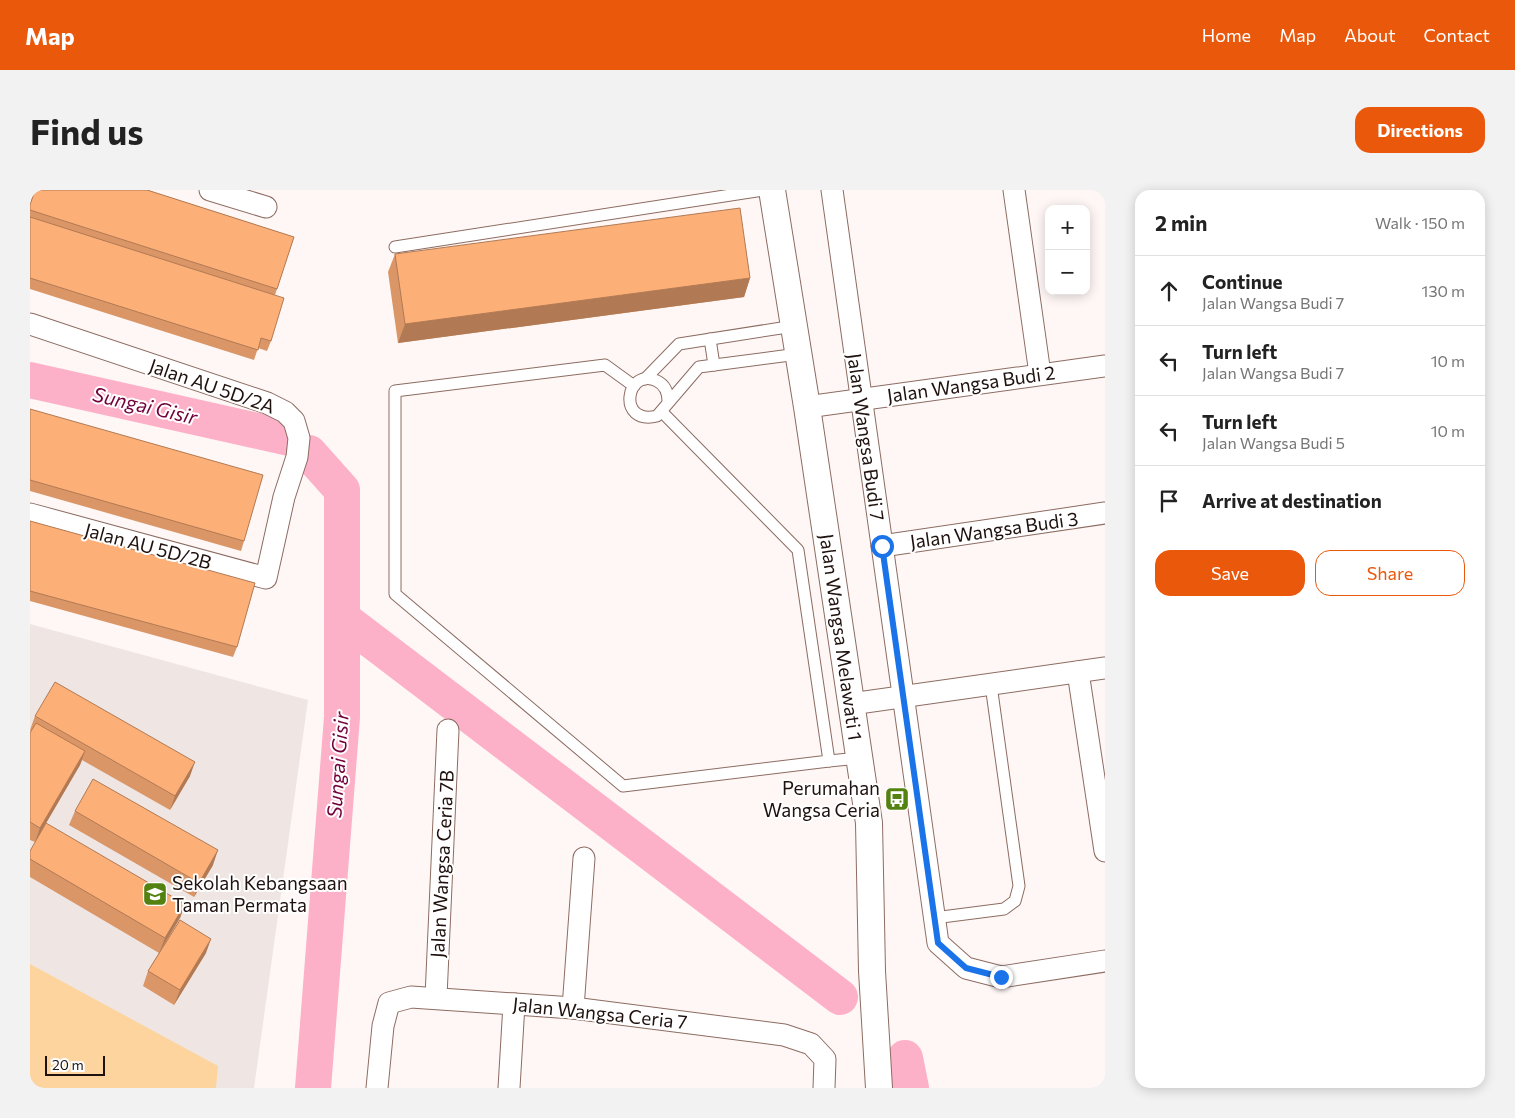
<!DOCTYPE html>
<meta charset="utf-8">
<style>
body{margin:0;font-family:Commissioner,sans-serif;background:#f2f2f2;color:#222}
.controls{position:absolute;right:15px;top:15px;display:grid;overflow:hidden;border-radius:10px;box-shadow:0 2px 12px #0003}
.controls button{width:45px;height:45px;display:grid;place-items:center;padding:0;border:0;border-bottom:1px solid #e0e0e0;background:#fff;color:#222;font:25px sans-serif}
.scale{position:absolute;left:15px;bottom:12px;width:60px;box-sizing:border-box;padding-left:5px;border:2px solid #1e110e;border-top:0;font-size:14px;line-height:18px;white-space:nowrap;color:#1e110e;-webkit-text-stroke:4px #fff;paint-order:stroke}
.stop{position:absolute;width:15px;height:15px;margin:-11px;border:4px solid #1a73e8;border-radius:50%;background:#fff}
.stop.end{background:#1a73e8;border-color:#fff;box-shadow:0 1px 5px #0008}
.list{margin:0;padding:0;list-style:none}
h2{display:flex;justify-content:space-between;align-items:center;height:65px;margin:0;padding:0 20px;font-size:21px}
h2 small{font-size:16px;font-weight:400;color:#767676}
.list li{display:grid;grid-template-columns:32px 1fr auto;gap:15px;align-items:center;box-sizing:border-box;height:70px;padding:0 20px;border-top:1px solid #e0e0e0}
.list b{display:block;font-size:19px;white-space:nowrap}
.list p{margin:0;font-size:16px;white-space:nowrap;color:#767676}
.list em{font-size:16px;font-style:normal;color:#767676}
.actions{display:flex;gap:10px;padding:15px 20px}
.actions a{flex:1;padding:11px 0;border:1px solid #ea580c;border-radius:15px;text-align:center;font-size:18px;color:#ea580c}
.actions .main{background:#ea580c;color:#fff}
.icon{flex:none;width:28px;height:28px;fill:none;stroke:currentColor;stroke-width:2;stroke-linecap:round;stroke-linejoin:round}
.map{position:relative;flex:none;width:1075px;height:898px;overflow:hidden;border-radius:15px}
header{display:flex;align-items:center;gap:30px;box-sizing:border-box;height:70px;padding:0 25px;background:#ea580c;color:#fff}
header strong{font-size:24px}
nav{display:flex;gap:28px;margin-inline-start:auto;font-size:18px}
.intro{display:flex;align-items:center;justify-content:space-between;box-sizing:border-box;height:120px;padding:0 30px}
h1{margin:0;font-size:35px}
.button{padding:12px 22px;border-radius:15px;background:#ea580c;color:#fff;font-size:18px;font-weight:700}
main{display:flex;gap:30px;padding:0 30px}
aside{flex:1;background:#fff;border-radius:15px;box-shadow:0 2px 12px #0003}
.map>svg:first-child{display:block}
</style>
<header>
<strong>Map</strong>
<nav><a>Home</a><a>Map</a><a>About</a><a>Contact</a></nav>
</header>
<div class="intro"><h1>Find us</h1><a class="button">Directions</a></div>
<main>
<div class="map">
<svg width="1075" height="898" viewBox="0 0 1075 898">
<rect width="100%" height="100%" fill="#fff7f5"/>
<polygon fill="#efe6e3" points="0,434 278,510 224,898 0,898"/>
<polygon fill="#fdd49e" points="0,774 188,876 186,898 0,898"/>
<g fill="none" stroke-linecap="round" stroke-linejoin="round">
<g stroke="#fdb1c9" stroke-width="36">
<polyline points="0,190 259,248"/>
<polyline points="279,263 312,300 312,527 283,898"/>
<polyline points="312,428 810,807"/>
<polyline points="875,868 881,898"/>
</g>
<defs>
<g id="service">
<polyline points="365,57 733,0"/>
<polyline points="680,149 684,175"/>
<polyline points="615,189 649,154 764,136"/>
<polyline points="604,196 575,175 365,201 365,404 593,596 799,571 768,360 632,222"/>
<path d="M638 211C638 203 635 195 627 191 596 176 586 236 627 226L669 177 768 164"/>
<polyline points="799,571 829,568"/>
<polyline points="904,728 974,719 985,711 989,696 961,495"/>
</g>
<g id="minor">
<polyline points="180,0 236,17"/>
<polyline points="802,0 908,753 936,778 971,787 1075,771"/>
<polyline points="984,0 1010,184"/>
<polyline points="0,134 237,213 255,222 264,231 269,248 267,267 254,307 236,388 0,324"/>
<polyline points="777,217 1075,176"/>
<polyline points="852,356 1075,323"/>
<polyline points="1048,482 1075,661"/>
<polyline points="821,514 1075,478"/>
<polyline points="406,807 418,540"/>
<polyline points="543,818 554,668"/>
<polyline points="347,898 353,836 359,813 381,807 543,818 754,845 781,854 795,869 794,898"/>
<polyline points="479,898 484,814"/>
</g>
<polyline id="tertiary" points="742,0 777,217 839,633 842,781 849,898"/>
</defs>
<use href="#service" stroke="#8c6c62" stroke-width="13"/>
<use href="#minor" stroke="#8c6c62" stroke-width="23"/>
<use href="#tertiary" stroke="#8c6c62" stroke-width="28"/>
<use href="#service" stroke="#fff" stroke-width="11"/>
<use href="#minor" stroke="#fff" stroke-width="21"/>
<use href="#tertiary" stroke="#fff" stroke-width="26"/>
</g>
<g fill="#da9667">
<polygon points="4,0 117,0 264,47 245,105 241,151 237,161 228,158 224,170 0,99 0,14"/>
<polygon points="365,64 720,88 714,107 368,153 358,82"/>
<polygon points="0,219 214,351 211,361 0,301"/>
<polygon points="0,331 207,457 203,467 0,411"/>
<polygon points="5,526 160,586 140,620 52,570 50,575 5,652 0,650 0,543 1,541 0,540"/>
<polygon points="45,621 183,675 164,707 39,635"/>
<polygon points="0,661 155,714 150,728 130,761 176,763 144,815 113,796 118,781 129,763 0,687"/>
</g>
<g fill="#b17a54">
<polygon points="720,88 714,107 368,153 375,134"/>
<polygon points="55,561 50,575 5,652 10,638"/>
<polygon points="165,572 160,586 140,620 145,606"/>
<polygon points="188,660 183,675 164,707 169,693"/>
<polygon points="155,714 150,728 129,763 135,748"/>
<polygon points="181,749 176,763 144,815 150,800"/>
</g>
<g fill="#fdaf78" stroke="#b17a54">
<polygon points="5,0 117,0 264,47 247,99 0,20 0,15"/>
<polygon points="710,18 720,88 375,134 365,64"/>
<polygon points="0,27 254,108 241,151 231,148 228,160 0,88"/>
<polygon points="0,219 233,285 214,351 0,290"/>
<polygon points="0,331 225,393 207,457 0,401"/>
<polygon points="25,492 165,572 145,606 5,526"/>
<polygon points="6,533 55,561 10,638 0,632 0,543"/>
<polygon points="63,589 188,660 169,693 45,621"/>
<polygon points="16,633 155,714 135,748 0,669 0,661"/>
<polygon points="150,730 181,749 150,800 118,781"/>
</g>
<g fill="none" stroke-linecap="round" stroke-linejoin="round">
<polyline stroke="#1a73e8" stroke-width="6" points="852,356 908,753 936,778 971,787"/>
</g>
<defs>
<symbol id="bus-square" viewBox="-11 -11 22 22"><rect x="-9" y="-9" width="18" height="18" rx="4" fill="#548211" stroke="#fff"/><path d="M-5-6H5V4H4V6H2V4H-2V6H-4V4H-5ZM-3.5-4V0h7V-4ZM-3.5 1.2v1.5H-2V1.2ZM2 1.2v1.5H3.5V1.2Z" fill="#fff"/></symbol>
<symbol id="school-square" viewBox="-11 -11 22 22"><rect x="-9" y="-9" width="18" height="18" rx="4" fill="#548211" stroke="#fff"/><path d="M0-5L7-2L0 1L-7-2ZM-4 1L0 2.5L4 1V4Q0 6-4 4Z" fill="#fff"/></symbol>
</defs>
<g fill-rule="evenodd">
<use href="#bus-square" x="853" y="595" width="28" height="28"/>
<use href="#school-square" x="111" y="690" width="28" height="28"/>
</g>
<g text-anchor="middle" stroke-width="4" stroke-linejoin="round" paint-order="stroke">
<g font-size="19" fill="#1e110e" stroke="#fff">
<text transform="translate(941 194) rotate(-8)" y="7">Jalan Wangsa Budi 2</text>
<text transform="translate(182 196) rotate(19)" y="7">Jalan AU 5D/2A</text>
<text transform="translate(836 247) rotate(82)" y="7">Jalan Wangsa Budi 7</text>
<text transform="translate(964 340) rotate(-8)" y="7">Jalan Wangsa Budi 3</text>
<text transform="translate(118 356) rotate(15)" y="7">Jalan AU 5D/2B</text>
<text transform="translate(811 447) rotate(82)" y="7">Jalan Wangsa Melawati 1</text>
<text transform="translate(412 674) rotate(-87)" y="7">Jalan Wangsa Ceria 7B</text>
<text transform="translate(570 823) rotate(6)" y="7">Jalan Wangsa Ceria 7</text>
</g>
<g font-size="19" fill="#1e110e" stroke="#fff" text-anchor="end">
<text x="850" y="605">Perumahan<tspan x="850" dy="22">Wangsa Ceria</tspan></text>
<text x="142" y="700" text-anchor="start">Sekolah Kebangsaan<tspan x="142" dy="22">Taman Permata</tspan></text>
</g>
<g font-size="20" font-style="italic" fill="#72003b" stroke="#fff">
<text transform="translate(115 216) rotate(13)" y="7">Sungai Gisir</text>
<text transform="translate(308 575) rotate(-86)" y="7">Sungai Gisir</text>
</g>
</g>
</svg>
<div class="controls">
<button>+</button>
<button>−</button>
</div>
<div class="scale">20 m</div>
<div class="stop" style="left:852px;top:356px"></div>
<div class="stop end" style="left:971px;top:787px"></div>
</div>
<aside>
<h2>2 min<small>Walk · 150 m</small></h2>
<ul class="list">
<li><svg class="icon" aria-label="ahead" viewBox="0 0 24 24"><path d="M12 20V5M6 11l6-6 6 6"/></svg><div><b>Continue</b><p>Jalan Wangsa Budi 7</p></div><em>130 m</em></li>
<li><svg class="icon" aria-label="left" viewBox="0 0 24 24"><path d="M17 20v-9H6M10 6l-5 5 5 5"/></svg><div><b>Turn left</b><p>Jalan Wangsa Budi 7</p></div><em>10 m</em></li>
<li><svg class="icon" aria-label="left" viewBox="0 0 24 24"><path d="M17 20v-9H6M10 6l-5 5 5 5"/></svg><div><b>Turn left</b><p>Jalan Wangsa Budi 5</p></div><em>10 m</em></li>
<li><svg class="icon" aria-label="arrive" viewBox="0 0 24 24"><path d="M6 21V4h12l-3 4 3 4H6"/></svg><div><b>Arrive at destination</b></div></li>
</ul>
<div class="actions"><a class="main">Save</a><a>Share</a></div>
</aside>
</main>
